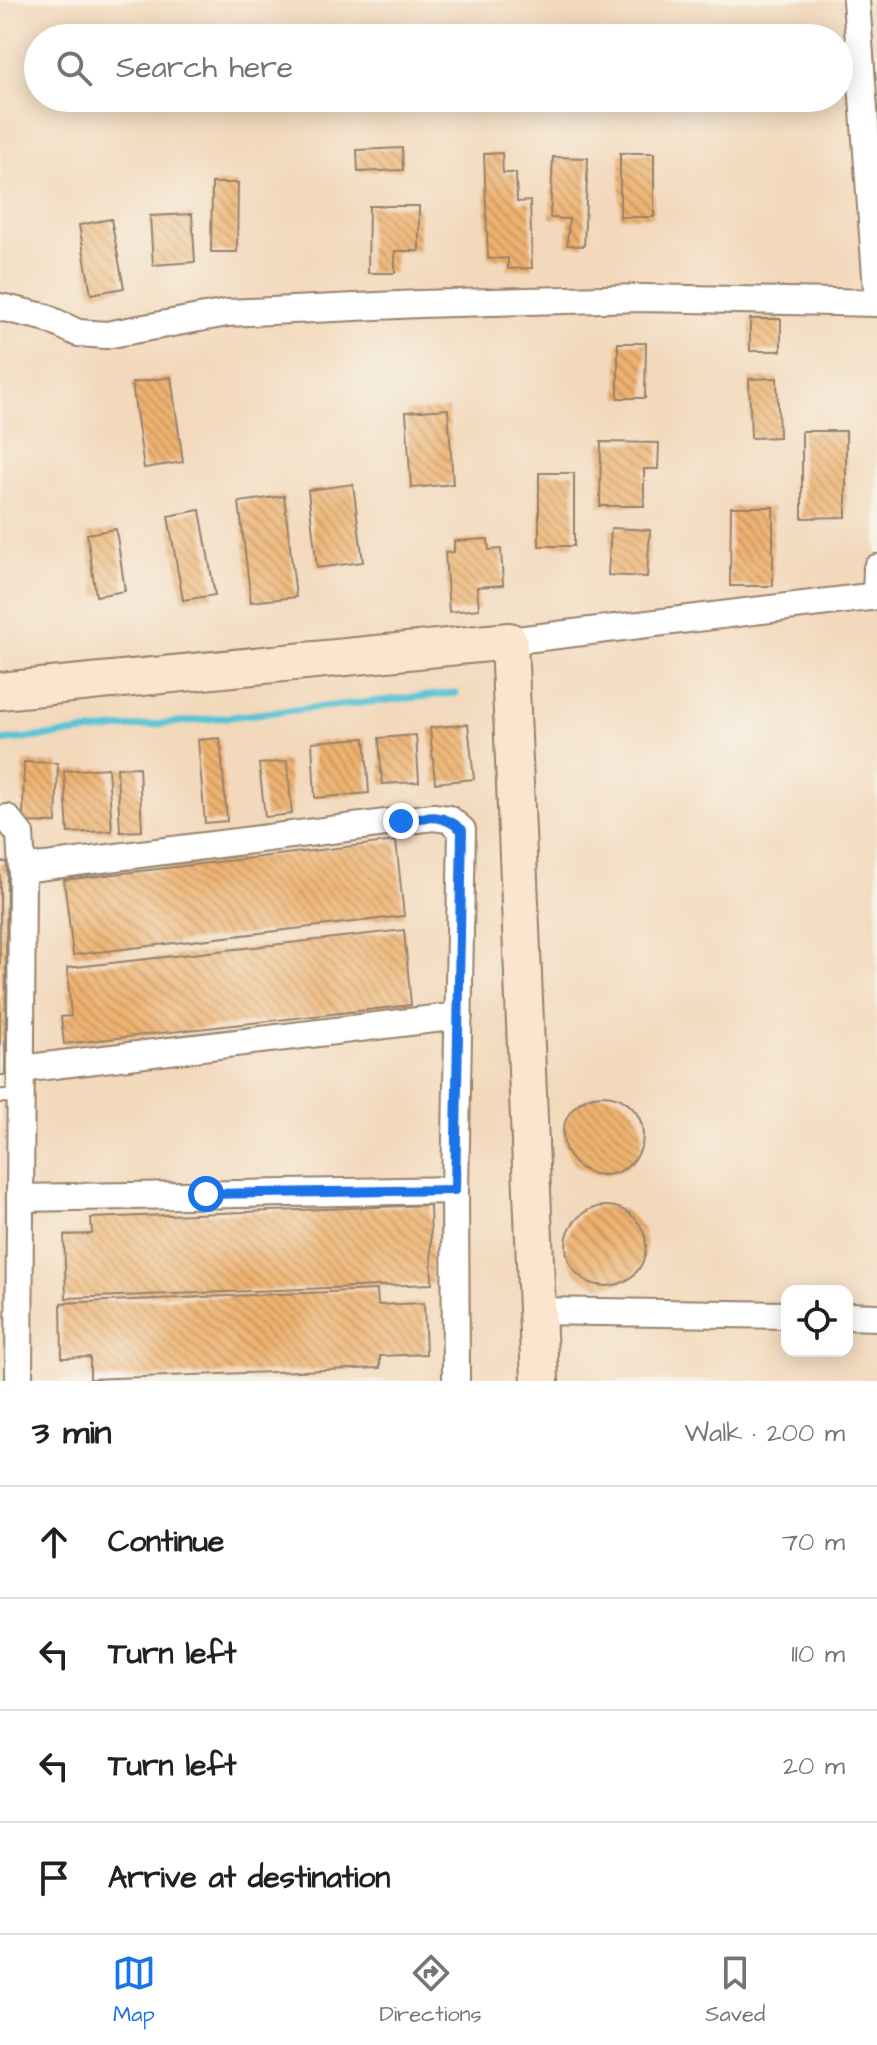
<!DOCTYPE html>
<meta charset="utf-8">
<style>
body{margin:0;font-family:"Architects Daughter",sans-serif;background:#f6f6f6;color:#202124}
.controls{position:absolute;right:24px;bottom:24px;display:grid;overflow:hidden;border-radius:16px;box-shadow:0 4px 20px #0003}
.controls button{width:72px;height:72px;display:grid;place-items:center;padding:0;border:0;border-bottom:2px solid #e0e0e0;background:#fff;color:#202124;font:40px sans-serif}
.stop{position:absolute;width:24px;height:24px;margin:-18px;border:6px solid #1a73e8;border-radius:50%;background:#fff}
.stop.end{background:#1a73e8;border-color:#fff;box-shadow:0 2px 8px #0008}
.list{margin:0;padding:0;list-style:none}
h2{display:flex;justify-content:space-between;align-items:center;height:104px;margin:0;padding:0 32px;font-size:34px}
h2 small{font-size:26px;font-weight:400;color:#757577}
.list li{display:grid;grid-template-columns:52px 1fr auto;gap:24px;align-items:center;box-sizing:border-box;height:112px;padding:0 32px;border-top:2px solid #e0e0e0}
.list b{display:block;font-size:30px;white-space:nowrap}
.list em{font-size:26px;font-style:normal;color:#757577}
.icon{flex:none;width:44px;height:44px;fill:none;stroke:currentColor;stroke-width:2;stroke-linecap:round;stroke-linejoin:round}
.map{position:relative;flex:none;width:877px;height:1381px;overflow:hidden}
.search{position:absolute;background:#fff;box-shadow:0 4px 20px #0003;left:24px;right:24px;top:24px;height:88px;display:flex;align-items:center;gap:20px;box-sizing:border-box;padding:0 28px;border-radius:44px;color:#757577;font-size:30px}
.sheet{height:552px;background:#fff}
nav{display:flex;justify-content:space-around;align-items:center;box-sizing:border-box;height:112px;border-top:2px solid #e0e0e0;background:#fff;font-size:22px;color:#757577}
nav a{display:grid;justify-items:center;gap:4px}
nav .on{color:#1a73e8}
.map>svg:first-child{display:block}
</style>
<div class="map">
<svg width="877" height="1381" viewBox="0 0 877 1381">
<defs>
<pattern id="building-back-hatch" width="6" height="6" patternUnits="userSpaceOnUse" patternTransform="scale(2)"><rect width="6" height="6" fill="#eeb270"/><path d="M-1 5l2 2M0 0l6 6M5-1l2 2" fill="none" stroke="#c2915b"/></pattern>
</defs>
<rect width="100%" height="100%" fill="#f7f3e8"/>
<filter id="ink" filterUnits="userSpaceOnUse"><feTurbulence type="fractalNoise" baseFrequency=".0125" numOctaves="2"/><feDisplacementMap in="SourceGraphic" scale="16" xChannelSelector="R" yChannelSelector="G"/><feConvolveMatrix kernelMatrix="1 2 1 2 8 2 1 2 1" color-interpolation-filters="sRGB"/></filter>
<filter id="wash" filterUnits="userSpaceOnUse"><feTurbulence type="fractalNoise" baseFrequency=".006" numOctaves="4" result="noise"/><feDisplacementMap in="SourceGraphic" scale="32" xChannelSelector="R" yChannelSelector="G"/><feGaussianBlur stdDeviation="1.8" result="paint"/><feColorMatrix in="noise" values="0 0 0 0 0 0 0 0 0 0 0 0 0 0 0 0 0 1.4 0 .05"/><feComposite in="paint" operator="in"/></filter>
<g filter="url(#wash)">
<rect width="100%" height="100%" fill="#f3d9bc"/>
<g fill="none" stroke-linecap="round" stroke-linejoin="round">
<polyline stroke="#58c3d4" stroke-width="7" points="0,741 456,693"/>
</g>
<g id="blocks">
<g fill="url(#building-back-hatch)">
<polygon points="338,98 402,98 403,105 338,106"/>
<polygon points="402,148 403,170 358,172 357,150"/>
<polygon points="502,153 503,173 516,173 517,202 530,201 532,268 508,269 508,258 488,259 484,154"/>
<rect x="620" y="153" width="34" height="64"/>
<polygon points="553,157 588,158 584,246 567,245 569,219 550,218"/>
<polygon points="212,183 238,183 237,252 211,252"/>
<polygon points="369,206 419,206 419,251 395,251 395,273 368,273"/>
<polygon points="192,214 195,262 153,265 150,216"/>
<polygon points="111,219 124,288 91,294 79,225"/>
<rect x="750" y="319" width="31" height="32"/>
<polygon points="618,343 646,343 645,398 618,398"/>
<polygon points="171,377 183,462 144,468 132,383"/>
<polygon points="777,378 779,437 751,438 749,379"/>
<polygon points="448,409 453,484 411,488 406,412"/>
<polygon points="802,431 846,431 846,517 802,518"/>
<polygon points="601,442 659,443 658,469 644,469 644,506 600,506"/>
<rect x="539" y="473" width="35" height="73"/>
<polygon points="353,484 363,562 317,568 308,490"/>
<polygon points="284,496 296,597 251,602 239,502"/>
<polygon points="731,507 773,507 773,586 730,586"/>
<polygon points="200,510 215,595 183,600 168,516"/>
<polygon points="611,528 650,530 647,577 608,575"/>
<polygon points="116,529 125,591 96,596 87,534"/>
<polygon points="488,539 489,550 501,549 503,585 477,587 479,609 449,612 445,553 454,552 454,541"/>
<polygon points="468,724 474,779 435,783 430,728"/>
<polygon points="416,735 419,782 382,784 379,738"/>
<polygon points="220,738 227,821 205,823 198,740"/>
<polygon points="365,738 369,793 315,798 312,742"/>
<polygon points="287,761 292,814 265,817 259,764"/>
<polygon points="24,762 58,763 56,823 23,822"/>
<polygon points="139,767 142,831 120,832 117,768"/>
<polygon points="108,768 112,831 68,833 64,771"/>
<polygon points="396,841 404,916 73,955 64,880"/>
<polygon points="0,862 7,862 5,1075 0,1075"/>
<polygon points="404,930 411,1005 64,1044 61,1017 71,1016 67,968"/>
<circle cx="603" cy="1135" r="40"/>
<polygon points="430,1205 432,1284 66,1298 64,1235 92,1234 91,1218"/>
<circle cx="606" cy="1246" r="40"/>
<polygon points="377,1290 378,1305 424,1303 426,1354 380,1356 380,1368 90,1379 90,1357 62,1358 61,1303"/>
</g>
</g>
</g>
<g filter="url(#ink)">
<use href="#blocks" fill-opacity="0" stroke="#97826d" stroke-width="2"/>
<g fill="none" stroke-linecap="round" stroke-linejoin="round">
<defs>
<polyline id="lane" points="0,1096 21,1097"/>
<g id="street">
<polyline points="856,0 877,290"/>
<polyline points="0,307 44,317 78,333 106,335 227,313 419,304 642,298 877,303"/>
<polyline points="876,596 877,568"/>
<polyline points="509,641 877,596"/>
<polyline points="0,819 7,818 20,834 22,869 19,1381"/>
<polyline points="22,869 433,817 449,819 462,830 455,1190 456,1381"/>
<polyline points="21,1069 459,1016"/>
<polyline points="20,1198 455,1190"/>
<polyline points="537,1311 787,1315"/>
<polyline points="847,1316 877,1317"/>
</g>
<polyline id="secondary" points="0,691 509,641 540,1381"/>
</defs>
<use href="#lane" stroke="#97826d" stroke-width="16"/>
<use href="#street" stroke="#97826d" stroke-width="30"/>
<use href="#secondary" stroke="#97826d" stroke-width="40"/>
<use href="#lane" stroke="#fff" stroke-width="12"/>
<use href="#street" stroke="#fff" stroke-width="26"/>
<use href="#secondary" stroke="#fbe5cf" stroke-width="36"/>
</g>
</g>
<g fill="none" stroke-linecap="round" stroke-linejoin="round" filter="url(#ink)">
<path stroke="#1a73e8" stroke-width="10" d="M206 1194 455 1190 462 830C441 812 427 817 401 821"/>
</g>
</svg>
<div class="controls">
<button><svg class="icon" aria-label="locate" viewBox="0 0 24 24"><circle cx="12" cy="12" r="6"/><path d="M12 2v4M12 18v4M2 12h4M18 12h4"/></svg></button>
</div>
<div class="stop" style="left:206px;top:1194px"></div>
<div class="stop end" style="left:401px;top:821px"></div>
<div class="search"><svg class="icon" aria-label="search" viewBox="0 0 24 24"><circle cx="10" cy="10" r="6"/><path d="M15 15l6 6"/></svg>Search here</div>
</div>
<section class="sheet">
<h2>3 min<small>Walk · 200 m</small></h2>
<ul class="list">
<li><svg class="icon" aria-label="ahead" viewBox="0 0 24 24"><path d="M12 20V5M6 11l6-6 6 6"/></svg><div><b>Continue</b></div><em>70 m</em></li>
<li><svg class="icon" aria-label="left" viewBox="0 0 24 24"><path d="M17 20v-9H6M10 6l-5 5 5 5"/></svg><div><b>Turn left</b></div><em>110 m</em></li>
<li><svg class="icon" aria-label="left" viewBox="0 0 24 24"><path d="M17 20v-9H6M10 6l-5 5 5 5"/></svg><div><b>Turn left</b></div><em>20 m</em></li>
<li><svg class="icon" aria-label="arrive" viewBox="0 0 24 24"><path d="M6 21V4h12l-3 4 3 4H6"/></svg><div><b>Arrive at destination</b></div></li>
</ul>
</section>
<nav>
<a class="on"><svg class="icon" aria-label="map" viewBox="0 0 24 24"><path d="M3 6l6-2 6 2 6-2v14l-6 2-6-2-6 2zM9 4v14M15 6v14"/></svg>Map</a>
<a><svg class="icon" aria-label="directions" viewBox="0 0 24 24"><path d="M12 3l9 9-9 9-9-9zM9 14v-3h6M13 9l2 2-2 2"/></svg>Directions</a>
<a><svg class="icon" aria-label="saved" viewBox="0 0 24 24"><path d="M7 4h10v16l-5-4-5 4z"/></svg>Saved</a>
</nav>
